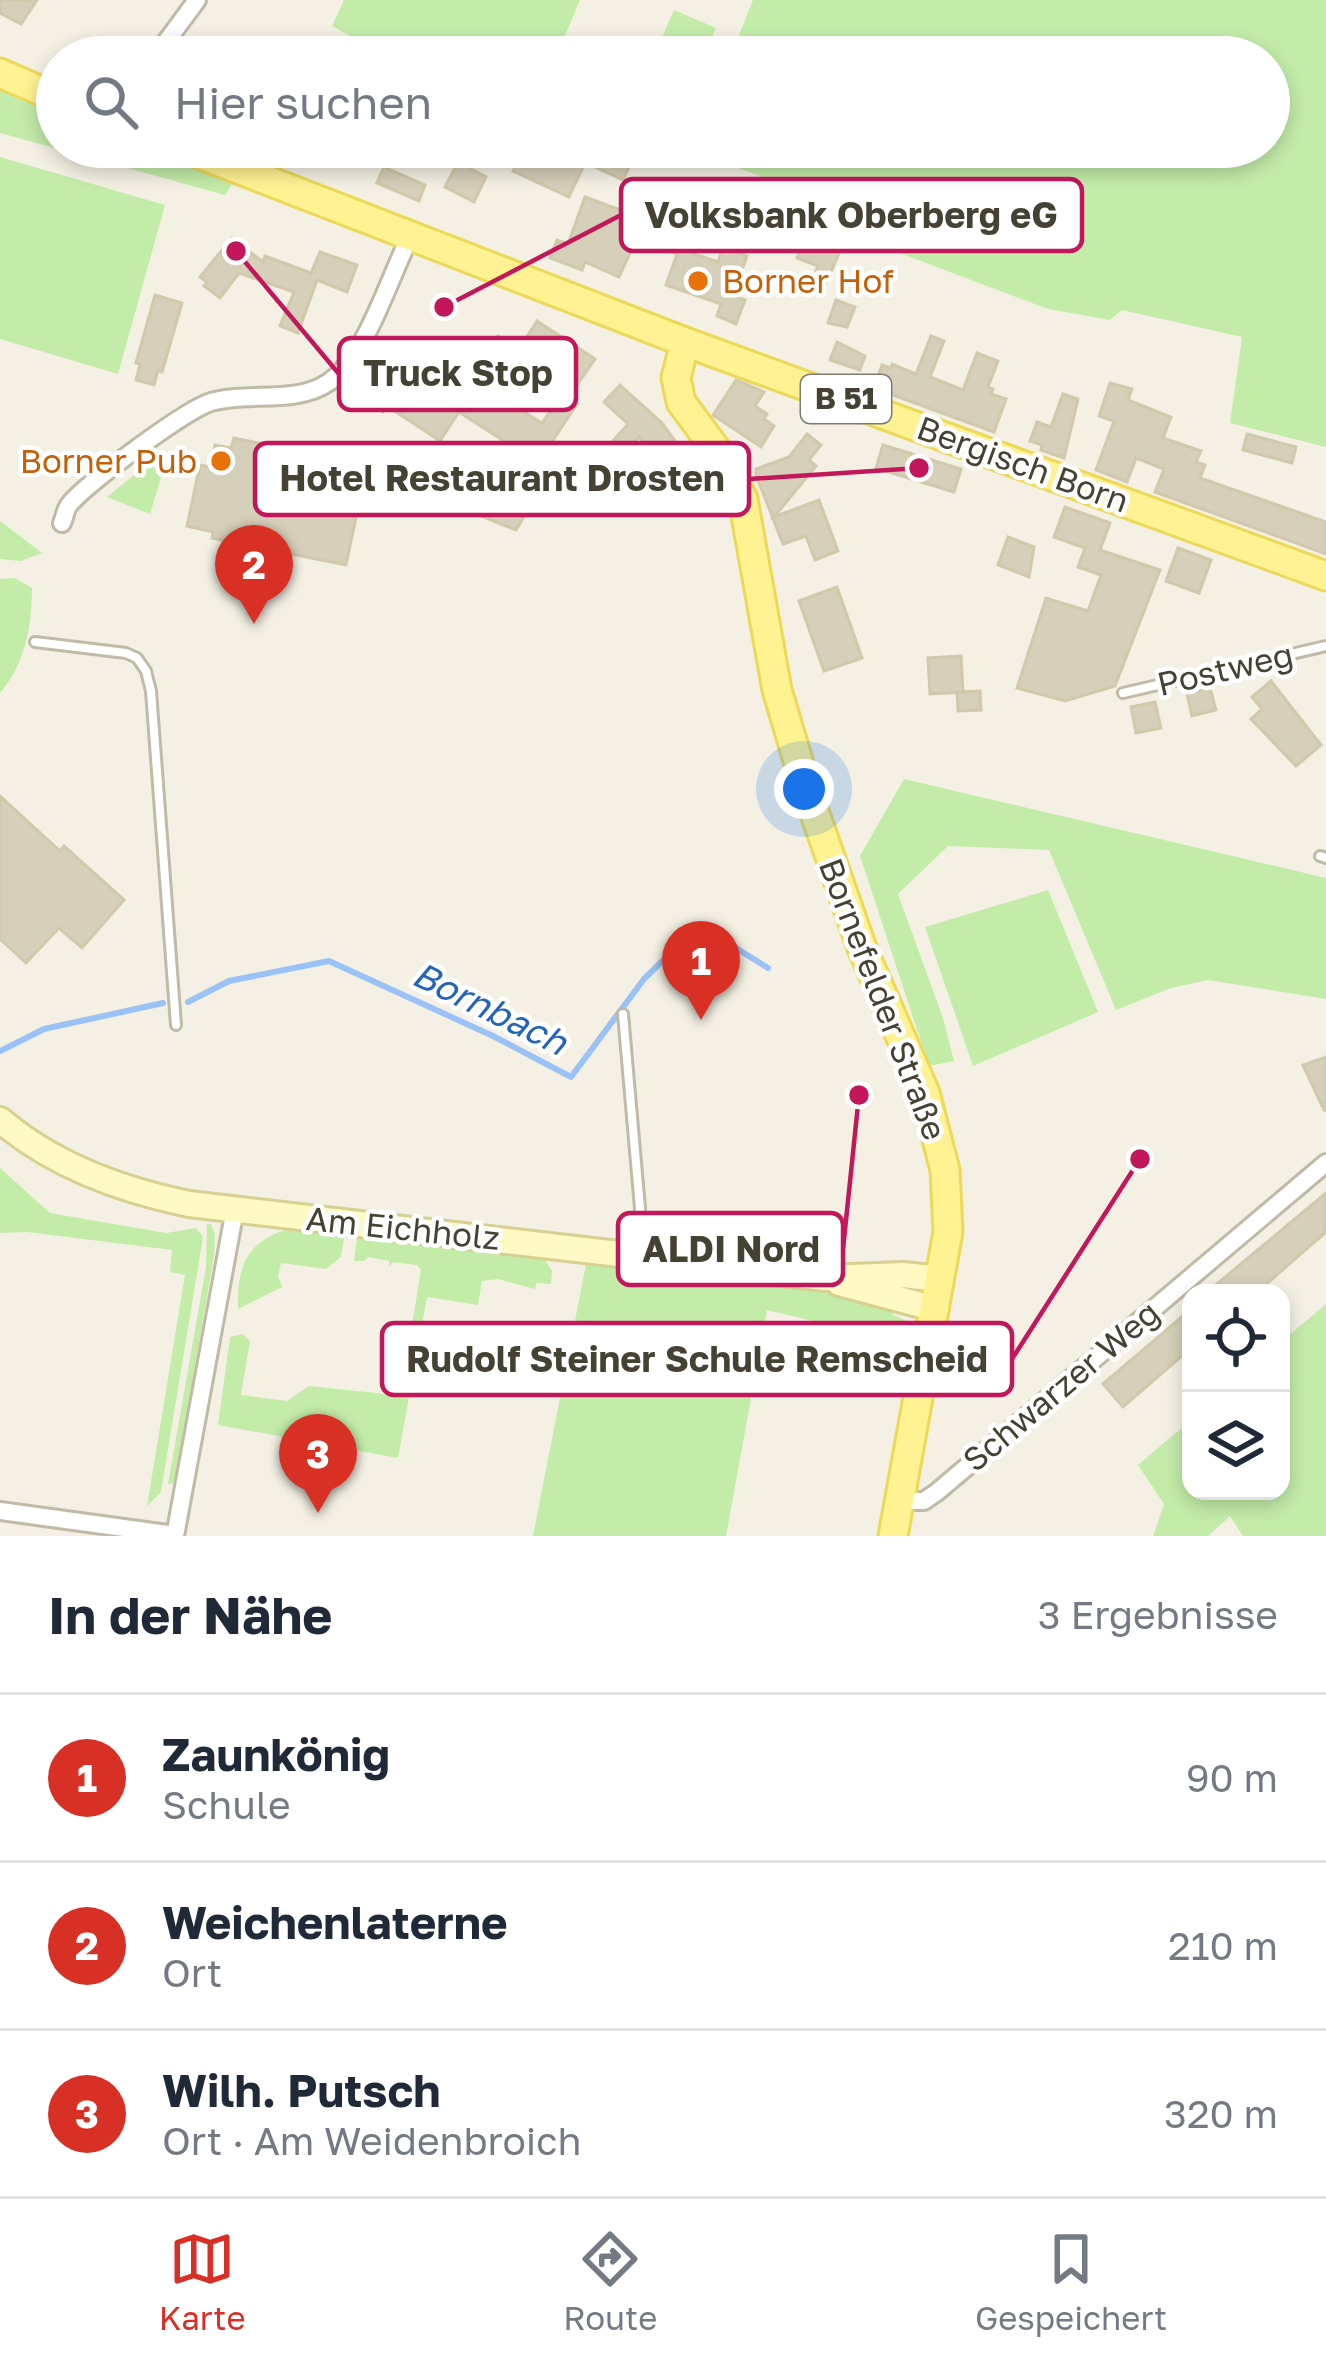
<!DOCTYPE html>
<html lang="de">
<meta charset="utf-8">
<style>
body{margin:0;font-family:"Golos Text",sans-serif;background:#f6f6f7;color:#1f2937}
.controls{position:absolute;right:36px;bottom:36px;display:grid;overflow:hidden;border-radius:24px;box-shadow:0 6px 18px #0003}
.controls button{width:108px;height:108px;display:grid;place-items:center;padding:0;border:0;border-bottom:3px solid #e0e1e3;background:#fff;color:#1f2937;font:60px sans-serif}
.you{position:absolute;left:804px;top:789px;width:42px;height:42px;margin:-30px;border:9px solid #fff;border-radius:50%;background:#1a73e8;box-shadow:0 0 0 18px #1a73e833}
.badge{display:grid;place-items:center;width:78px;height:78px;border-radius:50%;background:#d93025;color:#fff;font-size:39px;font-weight:700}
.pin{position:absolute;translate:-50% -99px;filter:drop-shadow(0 3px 6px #0008)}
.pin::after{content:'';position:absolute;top:63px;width:42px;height:36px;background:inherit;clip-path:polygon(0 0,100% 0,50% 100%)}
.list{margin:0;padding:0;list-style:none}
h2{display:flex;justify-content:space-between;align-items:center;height:156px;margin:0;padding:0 48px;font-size:51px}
h2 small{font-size:39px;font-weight:400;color:#747a83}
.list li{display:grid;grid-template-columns:78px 1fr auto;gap:36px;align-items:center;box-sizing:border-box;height:168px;padding:0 48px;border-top:3px solid #e0e1e3}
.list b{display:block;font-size:45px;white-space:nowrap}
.list p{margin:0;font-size:39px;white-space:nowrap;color:#747a83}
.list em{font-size:39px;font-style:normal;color:#747a83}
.icon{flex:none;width:66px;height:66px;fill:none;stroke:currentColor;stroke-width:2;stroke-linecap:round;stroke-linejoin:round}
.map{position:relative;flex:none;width:1326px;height:1536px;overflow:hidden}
.search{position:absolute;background:#fff;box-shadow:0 6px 18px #0003;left:36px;right:36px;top:36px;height:132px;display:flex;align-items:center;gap:30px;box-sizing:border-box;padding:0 42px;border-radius:66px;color:#747a83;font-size:45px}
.sheet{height:660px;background:#fff}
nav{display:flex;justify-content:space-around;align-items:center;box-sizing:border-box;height:168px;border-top:3px solid #e0e1e3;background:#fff;font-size:33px;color:#747a83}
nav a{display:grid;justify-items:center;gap:6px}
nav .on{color:#d93025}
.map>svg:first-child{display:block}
</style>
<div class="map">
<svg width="1326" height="1536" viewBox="0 0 1326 1536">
<rect width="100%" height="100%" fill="#f4f1e4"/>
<g fill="#c3eca9">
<polygon points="344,0 580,0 556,57 389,57 332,26"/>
<polygon points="753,0 1326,0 1326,447 1230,423 1242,337 1122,310 1110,320 1048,309 788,211 795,189 722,162 725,147 1269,147 1269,57 730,57"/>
<polygon points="674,10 716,28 703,57 653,57"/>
<polygon points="0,85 57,110 57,147 152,147 234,180 225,195 0,133"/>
<polygon points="0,157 165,205 118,374 0,339"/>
<polygon points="155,458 166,461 150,514 107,497"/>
<polygon points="0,521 42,553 21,561 0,559"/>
<path d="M15 578 32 588C32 626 25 664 0 693V579Z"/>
<polygon points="904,779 1326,878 1326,999 1208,980 1171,988 1116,1010 1049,850 948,846 898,894 943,1018 954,1061 929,1066 860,856"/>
<polygon points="1048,890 1098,1012 973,1066 925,927"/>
<polygon points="0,1168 50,1213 166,1233 196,1228 203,1237 161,1492 147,1506 185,1275 170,1272 172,1250 27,1232 0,1233"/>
<polygon points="207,1224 211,1224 215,1235 214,1256 175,1483 168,1484 206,1267"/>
<path d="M285 1230 344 1238 341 1257 326 1269 281 1263 278 1276 282 1287 238 1309C237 1269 244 1244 285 1230Z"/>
<polygon points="361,1235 541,1254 552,1271 551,1284 536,1283 535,1289 498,1279 482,1281 478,1305 427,1297 398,1458 218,1425 230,1337 243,1334 250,1341 241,1395 287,1401 309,1386 395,1395 405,1326 412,1325 421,1270 417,1265 393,1262 389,1266 389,1261 368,1257 364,1261 354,1261 357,1239"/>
<polygon points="587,1259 825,1290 894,1307 893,1315 907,1321 914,1332 911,1352 854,1331 767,1310 726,1536 533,1536"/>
<polygon points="1326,1304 1326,1536 1243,1536 1230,1516 1208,1536 1153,1536 1164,1504 1138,1465 1191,1420 1191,1491 1281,1491 1281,1342"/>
</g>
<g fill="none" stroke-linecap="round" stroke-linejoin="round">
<g stroke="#9bc2f6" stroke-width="6">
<polyline points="188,1002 229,981 329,961 493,1036 571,1077 644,979 699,925 768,968"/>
<polyline points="0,1051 44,1029 163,1003"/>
</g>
</g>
<g fill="#d6cfb9" stroke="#d1c9ab" stroke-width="3">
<polygon points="0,0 37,0 21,24 0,13"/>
<polygon points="524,147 551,147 585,163 569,197 513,171"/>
<polygon points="578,147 638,147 623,180 574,157"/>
<polygon points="458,162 486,177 474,202 445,187"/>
<polygon points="384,167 425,185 419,201 377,183"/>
<polygon points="585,197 688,235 683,250 718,262 723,247 747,256 733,296 745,300 736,324 717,316 721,304 666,285 677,254 637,238 619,277 585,262 582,270 550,258 557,240 568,244"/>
<polygon points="810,228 844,242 826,283 813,278 818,266 797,258"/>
<polygon points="232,238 263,262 265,256 311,273 320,252 357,265 347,292 317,280 298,333 280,326 294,292 239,273 220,298 204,286 207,282 200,277"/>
<polygon points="155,295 182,303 162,372 158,370 154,385 136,380 140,364 136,363"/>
<polygon points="836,300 855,307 847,327 828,323"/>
<polygon points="537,321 595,359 575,388 523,356 496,395 542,423 562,394 577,404 538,463 459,412 440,441 387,406 383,412 368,402 395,361 400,364 415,339 471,375 498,336 519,349"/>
<polygon points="931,336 944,341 930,377 963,390 977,353 998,361 988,387 993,389 991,394 1006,399 994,432 874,388 882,365 891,368 892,364 916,374"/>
<polygon points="837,342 865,356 860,370 830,360"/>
<polygon points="736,380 764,392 755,406 767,414 764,419 774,426 761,447 713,415"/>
<polygon points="1110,383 1132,389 1128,400 1171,417 1163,438 1201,451 1196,462 1205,465 1200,478 1326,522 1326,554 1155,492 1164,469 1136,458 1127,482 1096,470 1114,421 1099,416"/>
<polygon points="620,385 662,423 685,455 693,449 708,470 710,473 676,499 659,475 664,470 639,437 624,452 613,441 628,424 604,402"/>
<polygon points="1063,394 1078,399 1064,458 1041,450 1042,445 1030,441 1037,422 1051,427"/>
<polygon points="807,434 821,445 809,460 816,466 774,517 819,500 838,551 815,560 806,536 783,544 756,475 756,469 789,457"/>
<polygon points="1247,434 1296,447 1292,463 1243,450"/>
<polygon points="234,438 367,465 346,565 212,538 213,532 187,526 200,465 210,467 215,445 231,448"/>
<polygon points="883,445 961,469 954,492 876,468"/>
<polygon points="426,459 470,486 528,510 516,530 441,500 411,477"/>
<polygon points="1065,507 1110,523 1100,550 1160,570 1115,686 1065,701 1017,688 1046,598 1088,611 1101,575 1078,567 1085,548 1054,537"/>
<polygon points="1008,537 1034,547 1029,577 998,565"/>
<polygon points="1178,548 1211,560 1199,593 1166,581"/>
<polygon points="837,587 862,658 824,671 799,601"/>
<polygon points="961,656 963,692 930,694 928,658"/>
<polygon points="1271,681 1321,745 1296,766 1251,719 1262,709 1252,697"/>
<polygon points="1210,688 1216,710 1192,716 1187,694"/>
<polygon points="980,691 981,710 958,711 957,692"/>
<polygon points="1155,702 1161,728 1136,733 1131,707"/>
<polygon points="0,796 60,851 64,846 124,900 82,948 59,928 26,963 0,939"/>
<polygon points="1326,1057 1326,1110 1324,1110 1303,1065"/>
<polygon points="1326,1193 1326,1232 1256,1293 1206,1293"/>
<polygon points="1191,1309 1191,1348 1123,1407 1103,1384"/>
</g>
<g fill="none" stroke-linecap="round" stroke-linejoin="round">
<defs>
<g id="lane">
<polyline points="35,642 126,653 137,658 146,671 151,691 176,1025"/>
<polyline points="1123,693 1326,646"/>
<polyline points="1320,856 1326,858"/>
<polyline points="623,1014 640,1208 637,1252"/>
</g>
<g id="street">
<polyline points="155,57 197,0"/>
<path d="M62 523C65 517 65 510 69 505 84 485 187 409 211 402 248 391 296 405 329 382 366 357 389 278 410 237"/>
<polyline points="900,1501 924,1501 937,1492 1326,1163"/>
<polyline points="0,1511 175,1535"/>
<polyline points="175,1536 235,1209"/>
</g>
<g id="secondary">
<path d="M0 1120C54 1166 120 1190 189 1204L825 1278 903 1275 941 1279"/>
<polyline points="839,1283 936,1309"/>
</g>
<g id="primary">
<polyline points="0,73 57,98"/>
<polyline points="181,147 685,342 1326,576"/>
<polyline points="685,342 676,378 681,402 723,459 743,499 777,690 808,794 862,948 925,1093 945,1170 948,1232 893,1536"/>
</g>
</defs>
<use href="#lane" stroke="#c0bba6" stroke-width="14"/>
<use href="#street" stroke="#c0bba6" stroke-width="22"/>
<use href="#secondary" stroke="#d7d090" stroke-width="30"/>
<use href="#primary" stroke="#edd958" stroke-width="33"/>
<use href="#lane" stroke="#fff" stroke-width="8"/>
<use href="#street" stroke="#fff" stroke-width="16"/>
<use href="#secondary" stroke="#fffac3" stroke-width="24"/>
<use href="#primary" stroke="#fff292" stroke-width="27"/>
</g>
<g fill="#e8710a" stroke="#fff" stroke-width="4.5">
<circle cx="698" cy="281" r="12"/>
<circle cx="221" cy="461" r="12"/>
</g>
<g text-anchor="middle" stroke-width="9" stroke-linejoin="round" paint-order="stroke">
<rect fill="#fff" stroke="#7e7b70" stroke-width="3" x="801" y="375" width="90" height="48" rx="9"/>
<g font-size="30" font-weight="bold" fill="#464233">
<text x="846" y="409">B 51</text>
</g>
<g font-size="33" fill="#c56008" stroke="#fff" text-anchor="start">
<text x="722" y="293">Borner Hof</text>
<text x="197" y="473" text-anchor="end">Borner Pub</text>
</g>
<g font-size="33" fill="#464233" stroke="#fff">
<text transform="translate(1023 464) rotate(20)" y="12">Bergisch Born</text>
<text transform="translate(1225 669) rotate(-13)" y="12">Postweg</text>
<text transform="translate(883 999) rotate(69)" y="12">Bornefelder Straße</text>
<text transform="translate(403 1228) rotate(6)" y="12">Am Eichholz</text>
<text transform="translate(1061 1386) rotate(-40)" y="12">Schwarzer Weg</text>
</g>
<g font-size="36" font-style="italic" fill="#2463bb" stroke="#fff">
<text transform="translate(490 1008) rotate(26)" y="13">Bornbach</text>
</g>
</g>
<path fill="none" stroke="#c2185b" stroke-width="4.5" d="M444 307L621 215M236 251L339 374M919 468L749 479M859 1095L843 1249M1140 1159L1012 1359"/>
<g fill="#c2185b" stroke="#fff" stroke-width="4.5">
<circle cx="444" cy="307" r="12"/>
<circle cx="236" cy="251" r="12"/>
<circle cx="919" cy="468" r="12"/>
<circle cx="859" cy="1095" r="12"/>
<circle cx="1140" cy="1159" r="12"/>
</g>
<g fill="#fff" stroke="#c2185b" stroke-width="4.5">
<rect x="621" y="179" width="461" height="72" rx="12"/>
<rect x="339" y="338" width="237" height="72" rx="12"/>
<rect x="255" y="443" width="494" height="72" rx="12"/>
<rect x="618" y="1213" width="225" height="72" rx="12"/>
<rect x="382" y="1323" width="630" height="72" rx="12"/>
</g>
<g font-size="36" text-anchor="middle" font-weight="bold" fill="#464233">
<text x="851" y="228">Volksbank Oberberg eG</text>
<text x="458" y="386">Truck Stop</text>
<text x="502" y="491">Hotel Restaurant Drosten</text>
<text x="731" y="1262">ALDI Nord</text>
<text x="697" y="1372">Rudolf Steiner Schule Remscheid</text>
</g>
</svg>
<div class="controls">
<button><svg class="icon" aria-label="locate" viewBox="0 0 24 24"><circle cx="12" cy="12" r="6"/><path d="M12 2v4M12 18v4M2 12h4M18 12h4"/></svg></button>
<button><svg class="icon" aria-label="layers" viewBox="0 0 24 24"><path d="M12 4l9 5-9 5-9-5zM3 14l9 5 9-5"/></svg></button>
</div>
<div class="you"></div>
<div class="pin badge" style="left:701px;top:1020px">1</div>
<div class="pin badge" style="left:254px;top:624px">2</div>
<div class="pin badge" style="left:318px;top:1513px">3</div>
<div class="search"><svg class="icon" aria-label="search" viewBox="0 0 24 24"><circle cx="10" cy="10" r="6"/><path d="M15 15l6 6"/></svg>Hier suchen</div>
</div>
<section class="sheet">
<h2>In der Nähe<small>3 Ergebnisse</small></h2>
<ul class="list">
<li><span class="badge">1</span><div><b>Zaunkönig</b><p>Schule</p></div><em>90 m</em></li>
<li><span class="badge">2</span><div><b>Weichenlaterne</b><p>Ort</p></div><em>210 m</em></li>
<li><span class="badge">3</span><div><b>Wilh. Putsch</b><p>Ort · Am Weidenbroich</p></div><em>320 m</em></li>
</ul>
</section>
<nav>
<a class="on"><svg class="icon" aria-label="map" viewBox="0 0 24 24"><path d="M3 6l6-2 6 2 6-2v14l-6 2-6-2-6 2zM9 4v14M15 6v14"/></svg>Karte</a>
<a><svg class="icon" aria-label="directions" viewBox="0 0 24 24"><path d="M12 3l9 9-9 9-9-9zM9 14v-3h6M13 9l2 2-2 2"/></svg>Route</a>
<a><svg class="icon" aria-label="saved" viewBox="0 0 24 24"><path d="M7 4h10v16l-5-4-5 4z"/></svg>Gespeichert</a>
</nav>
